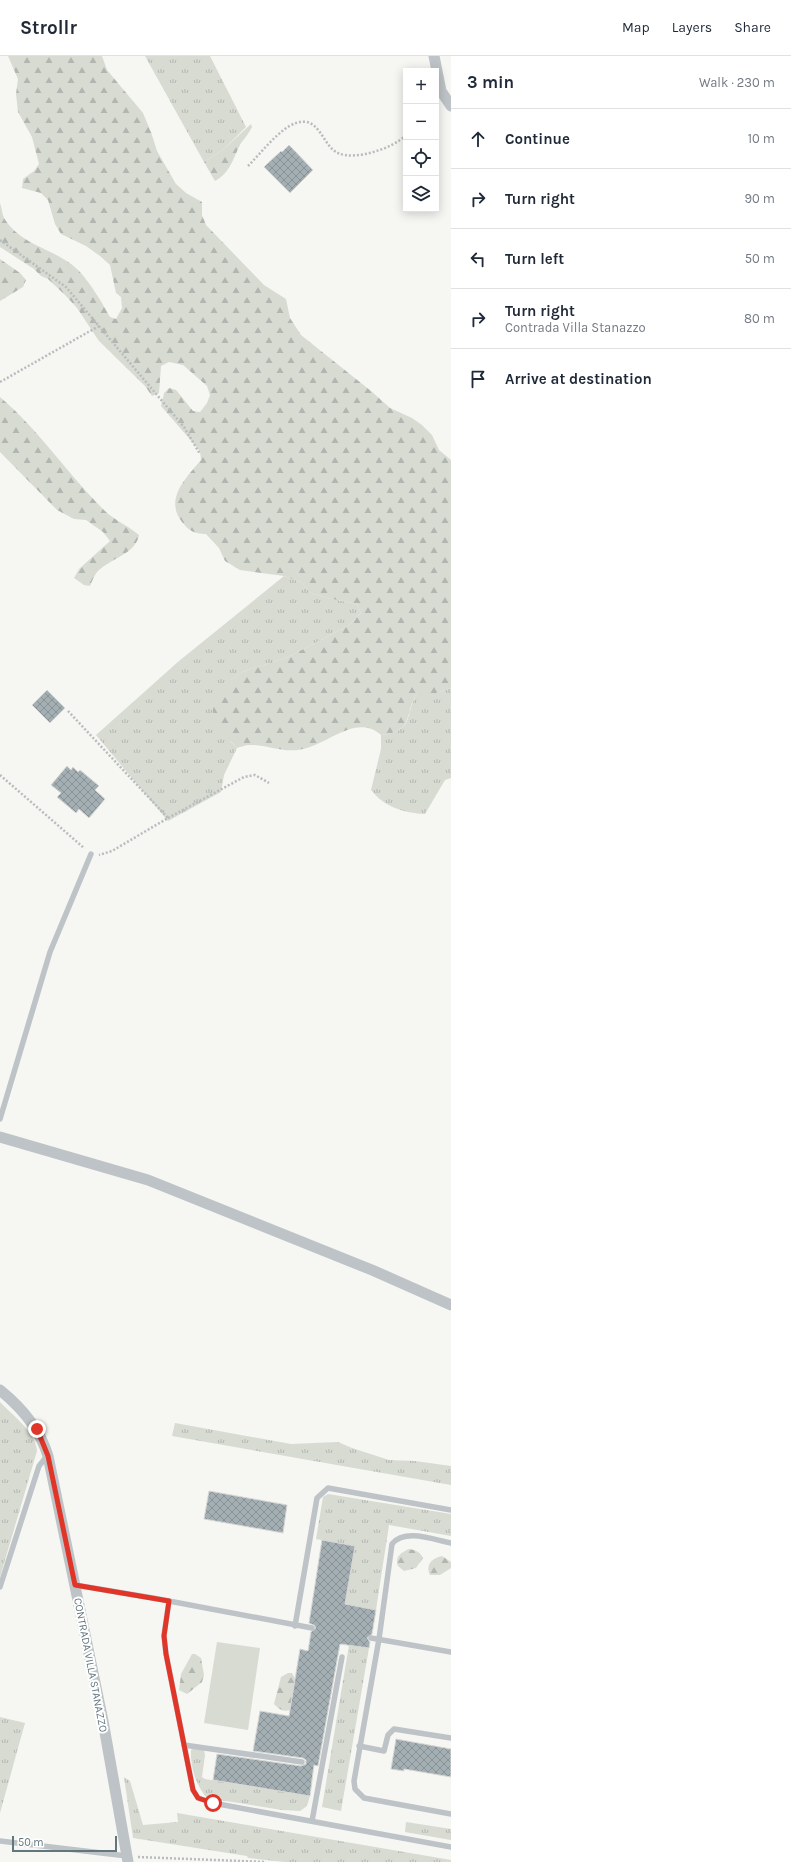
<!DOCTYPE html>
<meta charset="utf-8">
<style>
body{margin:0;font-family:Karla,sans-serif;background:#f6f6f7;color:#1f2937}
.controls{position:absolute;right:12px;top:12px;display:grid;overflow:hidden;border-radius:0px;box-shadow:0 2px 10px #0003}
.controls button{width:36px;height:36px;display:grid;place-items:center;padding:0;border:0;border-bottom:1px solid #e0e1e3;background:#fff;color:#1f2937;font:20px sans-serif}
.scale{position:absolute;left:12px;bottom:10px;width:105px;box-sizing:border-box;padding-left:4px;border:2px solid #62767e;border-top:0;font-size:11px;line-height:14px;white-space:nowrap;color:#62767e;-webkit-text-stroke:3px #fff;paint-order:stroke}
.stop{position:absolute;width:12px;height:12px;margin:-9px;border:3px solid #e03529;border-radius:50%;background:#fff}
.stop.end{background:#e03529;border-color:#fff;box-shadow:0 1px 4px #0008}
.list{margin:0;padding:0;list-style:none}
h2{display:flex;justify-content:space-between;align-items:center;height:52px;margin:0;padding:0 16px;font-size:17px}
h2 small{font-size:13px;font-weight:400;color:#747a83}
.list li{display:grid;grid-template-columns:26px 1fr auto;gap:12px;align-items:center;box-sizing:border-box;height:60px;padding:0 16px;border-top:1px solid #e0e1e3}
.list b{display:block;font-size:15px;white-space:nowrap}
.list p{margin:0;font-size:13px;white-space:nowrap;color:#747a83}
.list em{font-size:13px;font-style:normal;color:#747a83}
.icon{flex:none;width:22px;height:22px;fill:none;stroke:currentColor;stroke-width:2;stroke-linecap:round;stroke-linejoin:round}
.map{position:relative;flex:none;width:451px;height:1806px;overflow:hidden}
header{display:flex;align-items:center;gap:24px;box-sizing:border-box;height:56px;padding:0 20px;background:#fff;border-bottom:1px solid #e0e1e3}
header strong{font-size:19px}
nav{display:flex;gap:22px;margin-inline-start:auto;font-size:14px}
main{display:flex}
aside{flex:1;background:#fff}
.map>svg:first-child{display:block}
</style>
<header>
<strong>Strollr</strong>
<nav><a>Map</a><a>Layers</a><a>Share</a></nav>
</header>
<main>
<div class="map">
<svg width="451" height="1806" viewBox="0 0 451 1806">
<defs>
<pattern id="grass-tufts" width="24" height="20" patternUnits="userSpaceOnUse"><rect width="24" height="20" fill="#d7dbd2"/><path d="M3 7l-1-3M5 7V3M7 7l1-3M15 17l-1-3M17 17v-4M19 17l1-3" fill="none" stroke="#b2b6b0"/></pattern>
<pattern id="forest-firs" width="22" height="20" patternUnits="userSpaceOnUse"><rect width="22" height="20" fill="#d7dbd2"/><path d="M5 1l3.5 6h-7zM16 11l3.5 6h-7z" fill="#b2b6b0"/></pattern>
<pattern id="building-cross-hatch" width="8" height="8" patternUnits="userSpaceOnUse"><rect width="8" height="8" fill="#a4afb3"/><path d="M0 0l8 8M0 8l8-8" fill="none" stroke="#899397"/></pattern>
</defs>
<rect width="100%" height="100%" fill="#f6f6f3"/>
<g fill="url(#grass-tufts)">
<polygon points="145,0 210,0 246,71 224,93 204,106"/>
<polygon points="284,520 301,526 311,537 327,542 357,548 361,557 349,569 327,581 288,601 242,616 231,624 230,685 237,692 224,719 221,736 168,765 96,679 179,605"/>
<path d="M451 632V722L445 724 425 758C404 757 384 751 371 734L381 693V679C415 675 404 660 417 637H436Z"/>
<path d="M0 1346C12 1359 36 1376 37 1395L0 1521Z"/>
<polygon points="175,1367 291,1388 338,1386 352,1392 389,1404 415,1405 451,1410 451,1429 172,1380"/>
<polygon points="328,1438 451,1458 451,1480 389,1469 376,1554 345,1548 355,1490 316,1483 323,1441"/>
<polygon points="349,1589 369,1592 341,1755 322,1751"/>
<polygon points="0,1661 25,1667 0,1757"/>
<path d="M194 1692 204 1694 205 1699 202 1721 205 1723 310 1740 307 1750 300 1755 282 1754 207 1742C196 1730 190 1710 191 1694Z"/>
<polygon points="124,1721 130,1725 143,1769 178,1766 177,1757 451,1804 451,1806 285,1806 248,1802 247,1800 133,1782"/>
<polygon points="406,1766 451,1773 451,1784 405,1776"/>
</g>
<g fill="url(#forest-firs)">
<path d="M8 0H102L107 14 143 57 151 76 157 95 176 128 186 137 202 146V159L206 169 264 229 286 243 290 262 301 279 371 335 390 352 412 362 422 369 432 379 439 394 451 404V632L436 637H417C403 660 415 675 381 679 359 659 333 683 310 691 286 700 269 688 249 689 245 689 241 691 237 692L219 673 213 656V649L217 641 231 624 242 616 288 601 327 581 349 569 361 557 357 548 327 542 311 537 301 526 284 520 240 514 225 505 219 492 206 478C195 478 189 475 182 466 164 443 186 422 201 404L200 395 161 350 164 337 169 332 176 334 193 355 200 356 207 347 210 339 207 330 183 309 169 306 161 310 159 337 152 340 145 330 99 285 77 252 65 239 48 223 41 220 34 213 0 191V147C2 152 2 158 4 162 21 190 56 193 77 213 88 223 103 248 110 261L116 263 122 252 121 241 116 237 110 209 100 200 86 190 61 178 55 168 48 144 41 137 22 132 23 123 34 115 39 108 32 81 18 56 16 38 18 23Z"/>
<path d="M251 68 252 71C249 77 245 82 241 87 233 102 231 116 215 125L204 106 224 93Z"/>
<polygon points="0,203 20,217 26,224 23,231 0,245"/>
<path d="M0 341C38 373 67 417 102 452 112 463 127 469 139 479 136 498 109 503 97 516 94 520 92 525 90 530L84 529 74 522 79 513 110 485 103 476 86 464 74 463 57 454 0 396Z"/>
<path d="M409 1493C416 1494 420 1496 423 1502L416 1512 404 1515 398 1510C394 1501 402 1496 409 1493Z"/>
<path d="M442 1500 451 1506V1512L440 1519H430C425 1509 432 1502 442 1500Z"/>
<polygon points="192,1598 195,1598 201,1602 204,1619 202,1626 187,1638 179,1634 181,1618"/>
<path d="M288 1617H292L295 1622 290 1654C282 1656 279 1653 274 1648L281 1621Z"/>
</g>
<polygon fill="#d7dbd2" points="217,1586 260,1592 248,1674 204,1667"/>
<g fill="url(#building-cross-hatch)" stroke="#d8d7d6">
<polygon points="289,89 313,114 290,137 264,111 281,95 282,96"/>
<polygon points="47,634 65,652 50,667 32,649"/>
<polygon points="67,710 71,714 73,711 78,716 80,714 99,730 95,734 105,743 89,762 79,753 76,757 57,741 61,737 51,729"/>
<polygon points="209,1435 287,1449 283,1477 204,1463"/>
<polygon points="322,1484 355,1490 345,1548 376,1554 372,1578 367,1582 370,1586 369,1592 340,1588 318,1710 314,1709 310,1740 213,1724 217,1698 301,1710 306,1708 306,1704 303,1702 253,1695 260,1655 289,1660 300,1593 308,1595 311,1576 316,1572 314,1569 309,1567"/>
<polygon points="396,1683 451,1693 451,1721 404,1713 404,1715 391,1713"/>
</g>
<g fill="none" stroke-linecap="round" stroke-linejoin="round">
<g stroke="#b8bcbe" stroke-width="2.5" stroke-dasharray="2 2" stroke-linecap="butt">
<path d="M248 110C261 97 280 72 296 67 320 59 322 90 338 97 355 105 394 92 406 79"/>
<polyline points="0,184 66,231 184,371 200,398"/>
<polyline points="0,326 99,270"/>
<polyline points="68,655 168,762 112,795 99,799"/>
<polyline points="0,719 84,792"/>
<polyline points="168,762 244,721 255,719 269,727"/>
<polyline points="138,1801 266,1806"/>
</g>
<g stroke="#bdc3c6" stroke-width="5.5">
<polyline points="0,1063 50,896 91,798"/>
<path d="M451 1487C434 1484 405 1472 392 1488L379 1583 354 1725 355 1733 364 1742 451 1758"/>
<polyline points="75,1529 153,1542 312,1572"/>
<polyline points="0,1531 39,1410 47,1400"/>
<polyline points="169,1545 164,1579 166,1598 193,1734 198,1742 213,1747 451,1791"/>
<polyline points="295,1570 317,1442 328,1432 451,1454"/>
<polyline points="371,1582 451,1596"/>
<polyline points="184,1689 302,1706"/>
<polyline points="359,1690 384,1695 388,1679 394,1673 451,1682"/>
<polyline points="312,1765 342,1601"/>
<polyline points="0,1785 127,1800"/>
</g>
<g stroke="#bdc3c6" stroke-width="11">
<polyline points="434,0 441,35 451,50"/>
<polyline points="0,1081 148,1124 372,1214 451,1249"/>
<path d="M0 1334C21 1351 40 1373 48 1400L103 1665 128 1806"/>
</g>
</g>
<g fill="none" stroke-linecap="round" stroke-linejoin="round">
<polyline stroke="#e03529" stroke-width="5" points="37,1373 48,1400 75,1529 169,1545 164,1580 166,1598 193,1734 198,1742 213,1747"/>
</g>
<g text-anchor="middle" stroke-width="4" stroke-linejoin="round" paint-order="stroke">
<g font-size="11" fill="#62767e" stroke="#fff">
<text transform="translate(91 1609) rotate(79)" y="4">CONTRADA VILLA STANAZZO</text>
</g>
</g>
</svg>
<div class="controls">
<button>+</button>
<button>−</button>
<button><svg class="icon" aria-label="locate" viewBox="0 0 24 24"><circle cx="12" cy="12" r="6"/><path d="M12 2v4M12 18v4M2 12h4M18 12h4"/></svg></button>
<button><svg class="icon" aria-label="layers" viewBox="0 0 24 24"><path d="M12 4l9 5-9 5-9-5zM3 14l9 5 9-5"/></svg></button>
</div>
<div class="scale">50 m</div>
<div class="stop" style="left:213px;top:1747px"></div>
<div class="stop end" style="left:37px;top:1373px"></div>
</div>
<aside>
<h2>3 min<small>Walk · 230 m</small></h2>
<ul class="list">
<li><svg class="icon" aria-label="ahead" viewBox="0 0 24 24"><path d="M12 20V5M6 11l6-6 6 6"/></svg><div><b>Continue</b></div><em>10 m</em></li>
<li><svg class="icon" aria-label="right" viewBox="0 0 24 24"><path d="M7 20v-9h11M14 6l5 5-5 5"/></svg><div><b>Turn right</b></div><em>90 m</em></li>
<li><svg class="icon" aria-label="left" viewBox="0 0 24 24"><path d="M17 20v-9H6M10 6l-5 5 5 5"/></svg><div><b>Turn left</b></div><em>50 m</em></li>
<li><svg class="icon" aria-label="right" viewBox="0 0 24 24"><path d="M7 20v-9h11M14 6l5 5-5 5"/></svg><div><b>Turn right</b><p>Contrada Villa Stanazzo</p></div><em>80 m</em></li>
<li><svg class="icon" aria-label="arrive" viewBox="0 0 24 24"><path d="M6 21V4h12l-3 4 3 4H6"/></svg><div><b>Arrive at destination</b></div></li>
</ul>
</aside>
</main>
